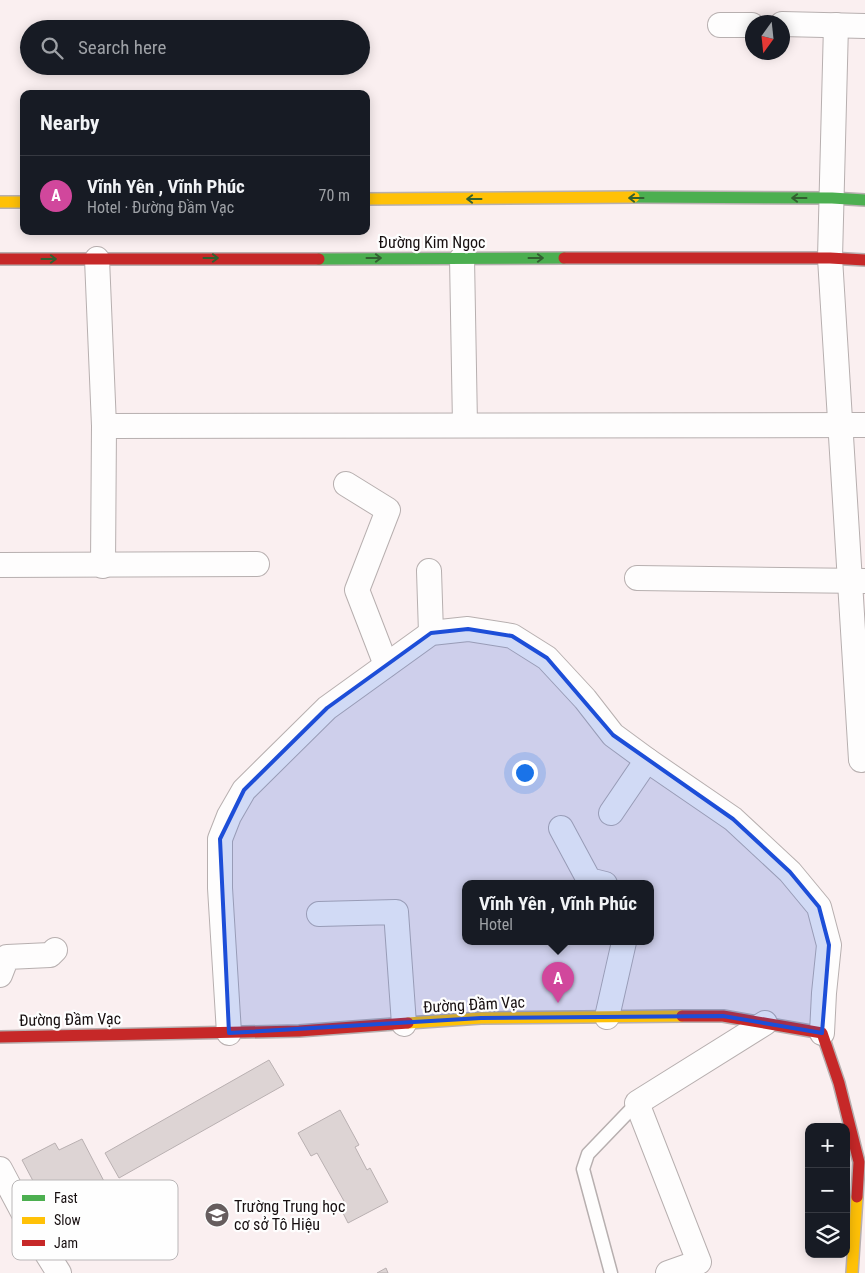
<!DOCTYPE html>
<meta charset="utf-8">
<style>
body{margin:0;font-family:"Roboto Condensed",sans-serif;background:#20242c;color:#f1f3f6}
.controls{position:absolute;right:15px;bottom:15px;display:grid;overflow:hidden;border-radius:10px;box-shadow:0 2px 12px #0003}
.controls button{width:45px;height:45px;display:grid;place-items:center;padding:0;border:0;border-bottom:1px solid #363941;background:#171b24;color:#f1f3f6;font:25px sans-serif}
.compass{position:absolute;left:745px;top:15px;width:45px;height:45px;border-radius:50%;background:#171b24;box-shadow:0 2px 12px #0003;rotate:195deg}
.you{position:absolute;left:524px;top:772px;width:18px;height:18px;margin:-12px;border:4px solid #fff;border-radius:50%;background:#1a73e8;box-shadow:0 0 0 8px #1a73e833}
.badge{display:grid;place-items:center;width:32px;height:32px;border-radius:50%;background:#b2b0b2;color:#fff;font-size:16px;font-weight:700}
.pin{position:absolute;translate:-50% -41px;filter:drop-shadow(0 1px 2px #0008)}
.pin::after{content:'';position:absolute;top:26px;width:18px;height:15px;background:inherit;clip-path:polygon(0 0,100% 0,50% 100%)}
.popup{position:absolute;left:462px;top:880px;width:192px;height:65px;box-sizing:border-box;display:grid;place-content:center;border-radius:10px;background:#171b24;filter:drop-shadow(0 1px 4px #0005);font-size:16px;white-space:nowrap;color:#9ea1a6}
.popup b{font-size:19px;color:#f1f3f6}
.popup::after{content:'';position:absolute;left:50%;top:100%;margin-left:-10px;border:10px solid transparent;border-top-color:#171b24}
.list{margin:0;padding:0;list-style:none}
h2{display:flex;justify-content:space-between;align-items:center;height:65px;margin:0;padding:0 20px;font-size:21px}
h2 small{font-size:16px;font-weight:400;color:#9ea1a6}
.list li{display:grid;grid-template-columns:32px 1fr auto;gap:15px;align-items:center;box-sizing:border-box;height:80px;padding:0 20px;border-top:1px solid #363941}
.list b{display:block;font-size:19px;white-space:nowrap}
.list p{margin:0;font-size:16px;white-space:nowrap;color:#9ea1a6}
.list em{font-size:16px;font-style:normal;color:#9ea1a6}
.icon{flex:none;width:28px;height:28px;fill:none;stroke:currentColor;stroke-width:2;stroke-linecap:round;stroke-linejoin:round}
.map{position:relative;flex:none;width:865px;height:1273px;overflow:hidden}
.search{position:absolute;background:#171b24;box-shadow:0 2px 12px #0003;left:20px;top:20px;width:350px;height:55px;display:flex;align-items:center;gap:12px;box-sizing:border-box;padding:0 18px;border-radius:28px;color:#9ea1a6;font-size:19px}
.panel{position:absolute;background:#171b24;box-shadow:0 2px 12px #0003;left:20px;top:90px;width:350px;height:145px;border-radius:10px}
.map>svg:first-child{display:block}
</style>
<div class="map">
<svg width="865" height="1273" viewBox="0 0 865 1273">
<rect width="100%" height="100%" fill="#faeff0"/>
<g fill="#ddd4d4" stroke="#b9b0b1">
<polygon points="269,1060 284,1085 119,1178 105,1153"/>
<polygon points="340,1110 359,1145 355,1147 367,1170 370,1168 388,1202 348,1223 339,1205 344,1201 317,1153 311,1156 298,1133"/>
<polygon points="82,1139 107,1187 51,1215 22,1160 55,1143 59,1150"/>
<polygon points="386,1268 388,1273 377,1273"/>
</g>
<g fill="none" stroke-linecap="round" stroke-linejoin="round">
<defs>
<polyline id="lane" points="611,1273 583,1169 588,1154 637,1103"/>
<g id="street">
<polyline points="782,24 865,26"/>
<polyline points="720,25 752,25"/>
<polyline points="836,25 830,258 861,760"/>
<polyline points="462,258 465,425"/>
<polyline points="97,259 104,426 103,566"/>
<polyline points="104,426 865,425"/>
<polyline points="346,484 388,510 357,590 386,665"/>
<polyline points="0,565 257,564"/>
<polyline points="429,571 431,633"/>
<polyline points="637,578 865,581"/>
<polyline points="611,813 647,760"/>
<polyline points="561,828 589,880 605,884"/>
<polyline points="319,914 396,912 404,1024"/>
<polyline points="0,975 7,957 50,955 55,950"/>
<polyline points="607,1017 624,942"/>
<polyline points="229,1033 220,888 220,839 229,816 244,790 327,708 431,633 468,629 512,636 547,658 585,699 613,735 647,760 733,819 790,872 819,907 829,945 824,993 822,1033"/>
<polyline points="0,1169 34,1233 59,1273"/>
<polyline points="668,1273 699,1262 637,1103 765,1023"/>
</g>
<g id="fast">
<polyline points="634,197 832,198 865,200"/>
<polyline points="319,259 564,258"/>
</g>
<g id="slow">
<polyline points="366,199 634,197"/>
<polyline points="0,202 24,202"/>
<polyline points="408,1023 481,1018 682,1016"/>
<polyline points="852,1273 857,1197"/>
</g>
<g id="jam">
<polyline points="564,258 830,258 865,260"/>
<polyline points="0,259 319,259"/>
<polyline points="682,1016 723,1016 822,1033 839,1083 859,1162 857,1197"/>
<polyline points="0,1037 299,1031 408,1023"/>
</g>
</defs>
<use href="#lane" stroke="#b7afaf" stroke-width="15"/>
<use href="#street" stroke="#b7afaf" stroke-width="26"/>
<use href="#fast" stroke="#b7afaf" stroke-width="14"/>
<use href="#slow" stroke="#b7afaf" stroke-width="14"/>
<use href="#jam" stroke="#b7afaf" stroke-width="14"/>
<use href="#lane" stroke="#fefdfd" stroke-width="12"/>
<use href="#street" stroke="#fefdfd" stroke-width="24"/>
<use href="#fast" stroke="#4caf50" stroke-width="11"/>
<use href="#slow" stroke="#ffc107" stroke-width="11"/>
<use href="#jam" stroke="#c62828" stroke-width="11"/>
</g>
<defs><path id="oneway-shaft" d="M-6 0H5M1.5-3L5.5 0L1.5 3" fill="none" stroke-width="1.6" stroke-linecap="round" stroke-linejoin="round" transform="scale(1.25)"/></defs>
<g stroke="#325f30">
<use href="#oneway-shaft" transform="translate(636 198) rotate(180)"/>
<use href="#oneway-shaft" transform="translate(799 198) rotate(-180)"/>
<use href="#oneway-shaft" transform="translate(474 199) rotate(180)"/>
<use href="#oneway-shaft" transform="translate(211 258)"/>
<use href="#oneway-shaft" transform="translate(374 258)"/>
<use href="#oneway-shaft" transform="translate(536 258)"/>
<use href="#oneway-shaft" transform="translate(49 259)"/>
</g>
<path fill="#1d4ed8" fill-opacity="0.2" stroke="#1d4ed8" stroke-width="4" stroke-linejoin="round" d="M468 629 512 636 547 658 613 735 733 819 790 872 819 907 829 945 822 1033 723 1016 481 1018 229 1033 220 839 244 790 327 708 431 633Z"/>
<defs>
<symbol id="school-disc" viewBox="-11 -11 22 22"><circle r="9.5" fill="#665d5e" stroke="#fefefe"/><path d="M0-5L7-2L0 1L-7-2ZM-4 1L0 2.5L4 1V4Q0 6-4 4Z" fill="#fff"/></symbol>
</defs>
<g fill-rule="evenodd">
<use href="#school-disc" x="203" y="1201" width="28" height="28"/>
</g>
<g text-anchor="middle" stroke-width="4.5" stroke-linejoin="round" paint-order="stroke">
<g font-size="16" fill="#170f10" stroke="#fefefe">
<text x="432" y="248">Đường Kim Ngọc</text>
<text transform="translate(474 1004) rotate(-3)" y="6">Đường Đầm Vạc</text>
<text transform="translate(70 1019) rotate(-1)" y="6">Đường Đầm Vạc</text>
</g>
<g font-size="16" fill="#170f10" stroke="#fefefe" text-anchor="start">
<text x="234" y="1212">Trường Trung học<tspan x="234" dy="18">cơ sở Tô Hiệu</tspan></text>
</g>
</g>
<rect x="12" y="1180" width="166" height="80" rx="8" fill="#fefefe" stroke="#b9b6b7" stroke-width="1"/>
<rect x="22" y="1195" width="23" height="6" fill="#4caf50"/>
<rect x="22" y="1217" width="23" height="7" fill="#ffc107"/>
<rect x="22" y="1240" width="23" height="6" fill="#c62828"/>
<g font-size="14" fill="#170f10">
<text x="54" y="1203">Fast</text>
<text x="54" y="1225">Slow</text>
<text x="54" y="1248">Jam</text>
</g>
</svg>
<div class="controls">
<button>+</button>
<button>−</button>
<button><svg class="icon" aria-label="layers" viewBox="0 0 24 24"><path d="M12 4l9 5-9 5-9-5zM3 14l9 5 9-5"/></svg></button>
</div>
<svg class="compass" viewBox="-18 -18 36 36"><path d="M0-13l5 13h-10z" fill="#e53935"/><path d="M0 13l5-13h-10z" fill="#9ea1a6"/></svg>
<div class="you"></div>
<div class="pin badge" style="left:558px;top:1003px;background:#d1479c">A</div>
<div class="popup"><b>Vĩnh Yên , Vĩnh Phúc</b>Hotel</div>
<div class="search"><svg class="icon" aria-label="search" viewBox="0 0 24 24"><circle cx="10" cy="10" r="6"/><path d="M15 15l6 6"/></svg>Search here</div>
<section class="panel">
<h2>Nearby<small></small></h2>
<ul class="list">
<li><span class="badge" style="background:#d1479c">A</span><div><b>Vĩnh Yên , Vĩnh Phúc</b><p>Hotel · Đường Đầm Vạc</p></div><em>70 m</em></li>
</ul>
</section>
</div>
